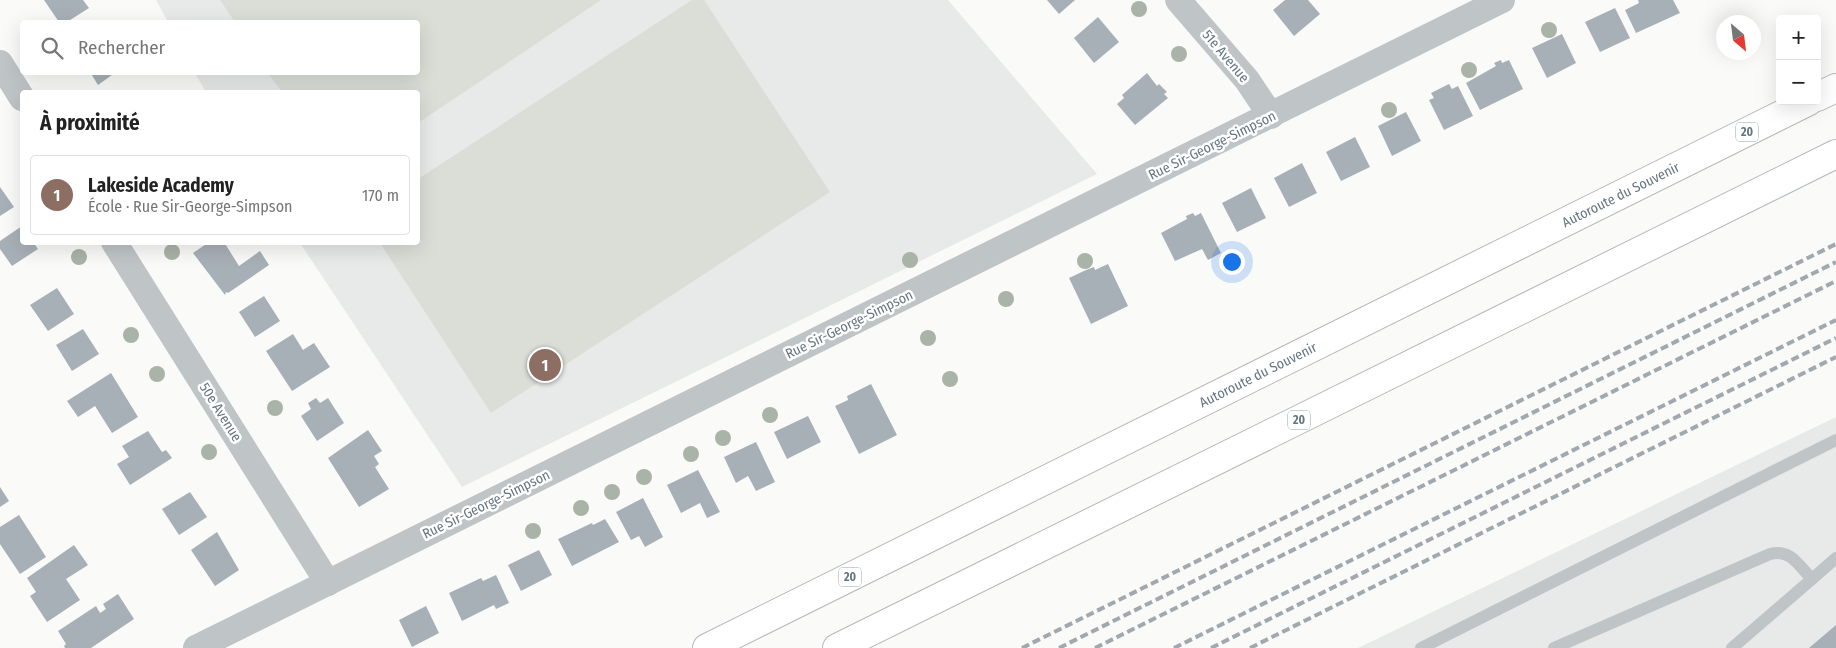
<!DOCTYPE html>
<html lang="fr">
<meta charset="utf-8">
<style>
body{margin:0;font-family:"Fira Sans Condensed",sans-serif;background:#f2f2f2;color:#222}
.controls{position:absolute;right:15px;top:15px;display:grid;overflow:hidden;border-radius:5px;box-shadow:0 5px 20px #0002}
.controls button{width:45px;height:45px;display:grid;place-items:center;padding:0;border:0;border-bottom:1px solid #e0e0e0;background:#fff;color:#222;font:25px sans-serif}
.compass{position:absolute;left:1716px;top:15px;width:45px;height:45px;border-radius:50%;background:#fff;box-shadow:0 5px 20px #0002;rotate:152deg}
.you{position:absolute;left:1231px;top:261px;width:18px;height:18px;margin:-12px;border:4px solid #fff;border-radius:50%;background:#1a73e8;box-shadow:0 0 0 8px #1a73e833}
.badge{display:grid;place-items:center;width:32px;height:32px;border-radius:50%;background:#da5838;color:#fff;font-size:16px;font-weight:700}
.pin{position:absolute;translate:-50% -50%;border:2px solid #fff;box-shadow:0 1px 5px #0006}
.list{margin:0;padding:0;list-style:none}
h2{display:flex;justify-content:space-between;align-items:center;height:65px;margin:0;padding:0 20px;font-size:21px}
h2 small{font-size:16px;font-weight:400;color:#767676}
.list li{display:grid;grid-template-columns:32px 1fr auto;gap:15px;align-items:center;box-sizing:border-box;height:80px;margin:0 10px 10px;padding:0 10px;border:1px solid #e0e0e0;border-radius:5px}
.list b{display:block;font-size:19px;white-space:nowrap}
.list p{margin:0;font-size:16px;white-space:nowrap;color:#767676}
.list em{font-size:16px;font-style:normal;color:#767676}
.icon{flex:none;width:28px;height:28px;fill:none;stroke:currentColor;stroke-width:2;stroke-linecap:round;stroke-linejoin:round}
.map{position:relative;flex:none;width:1836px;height:648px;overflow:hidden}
.search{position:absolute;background:#fff;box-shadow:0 5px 20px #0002;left:20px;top:20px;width:400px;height:55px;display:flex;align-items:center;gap:12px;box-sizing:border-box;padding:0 18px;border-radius:5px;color:#767676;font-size:19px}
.panel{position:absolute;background:#fff;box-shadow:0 5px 20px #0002;left:20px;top:90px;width:400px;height:155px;border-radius:5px}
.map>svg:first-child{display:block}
</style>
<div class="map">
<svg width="1836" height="648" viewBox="0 0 1836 648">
<rect width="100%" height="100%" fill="#fafaf8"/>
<g fill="#e8e9e9">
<polygon points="156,0 948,0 1097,174 462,487 300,243 418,242 418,92 206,92 195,73 418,72 418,22 168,22"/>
<polygon points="1836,417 1836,648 1358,648"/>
</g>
<g fill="#daded7">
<polygon points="220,0 601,0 418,123 418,92 282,92 268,73 418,72 418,22 235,22"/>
<polygon points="692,0 704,0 830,192 491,413 380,243 418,242 418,179"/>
</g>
<g fill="#a8b0b7">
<polygon points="44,0 83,0 89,8 67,22 59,22"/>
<polygon points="1047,0 1075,0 1059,14"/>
<polygon points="1285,0 1308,0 1320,14 1294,36 1273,10"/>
<polygon points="1638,0 1673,0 1680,13 1636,33 1625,10 1639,3"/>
<polygon points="1615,8 1630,38 1600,52 1585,22"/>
<polygon points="1098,17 1119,42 1094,63 1074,38"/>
<polygon points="1562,34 1576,63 1547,78 1532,48"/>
<polygon points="1501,60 1502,63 1509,60 1523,89 1480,110 1466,83 1496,66 1494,63"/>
<polygon points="90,72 116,72 98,85"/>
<polygon points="1147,73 1157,86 1159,84 1167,92 1164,94 1168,98 1135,125 1117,104 1124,98 1122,95"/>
<polygon points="1449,84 1452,89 1458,86 1473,116 1444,130 1429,100 1434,98 1431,93"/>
<polygon points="1406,112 1421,141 1392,156 1378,126"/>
<polygon points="1355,137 1370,167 1341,181 1326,152"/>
<polygon points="1302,163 1317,193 1289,207 1274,178"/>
<polygon points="0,187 14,207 0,216"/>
<polygon points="1251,188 1266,218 1237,232 1222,203"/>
<polygon points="1193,213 1195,216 1201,213 1221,253 1208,260 1202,249 1175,261 1161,233 1187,219 1186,216"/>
<polygon points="22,226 22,242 33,242 38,249 12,266 0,249 0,241"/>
<polygon points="209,242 224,242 239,266 260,251 269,265 228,293 226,292 225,295 193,253"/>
<polygon points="1108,264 1128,306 1091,324 1069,278 1086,270 1094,267 1095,270"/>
<polygon points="57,288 74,314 48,331 30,305"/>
<polygon points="264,296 280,321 255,337 239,312"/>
<polygon points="83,329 99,354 72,371 56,345"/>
<polygon points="293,334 303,350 314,343 330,367 292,391 266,351"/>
<polygon points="111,373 138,417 112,433 95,406 78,417 67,401"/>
<polygon points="871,384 897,435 859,454 835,406 848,400 847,396"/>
<polygon points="316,398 320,403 328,398 344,423 317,441 301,416 311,409 308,403"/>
<polygon points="808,416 821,442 787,459 774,432"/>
<polygon points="368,430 382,451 374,456 379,464 375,467 389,489 359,507 328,458"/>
<polygon points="148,431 162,452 166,450 172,458 130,485 117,464 129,457 122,446"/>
<polygon points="756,442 775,482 756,491 748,476 736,483 724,457"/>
<polygon points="698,470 720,512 707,518 700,503 681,513 667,485"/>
<polygon points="0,487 9,501 0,507"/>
<polygon points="190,492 207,517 179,535 162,509"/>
<polygon points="643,498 663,537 645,547 639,536 631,540 616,512"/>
<polygon points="19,515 46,557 20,574 0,544 0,527"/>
<polygon points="605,519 619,542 572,566 558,539 592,523 593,525"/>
<polygon points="217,532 239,570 215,586 191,550"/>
<polygon points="74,545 88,565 66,579 80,600 47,622 30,596 36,592 27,578"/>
<polygon points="539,550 552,575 521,591 508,565"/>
<polygon points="496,575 509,603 496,609 494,605 462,621 449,593 481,578 483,581"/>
<polygon points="118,594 134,619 91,648 65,648 64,646 66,644 58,631 96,606 100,613 106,609 103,604"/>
<polygon points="426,606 439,633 412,647 399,620"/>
<polygon points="1836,625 1836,648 1809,648"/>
</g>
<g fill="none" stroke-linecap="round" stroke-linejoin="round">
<defs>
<g id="motorway">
<polyline points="1817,97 1836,88"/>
<path id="s1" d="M707 648 1809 101"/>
<polyline points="837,648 1836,154"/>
</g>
</defs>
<use href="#motorway" stroke="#b5b9bc" stroke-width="30"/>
<g stroke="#bfc4c7" stroke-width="12">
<polyline points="1421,648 1836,440"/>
<path d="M1554 648 1770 554C1791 549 1798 565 1812 579L1836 558"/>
<polyline points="1732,648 1812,579"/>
</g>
<g stroke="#bfc4c7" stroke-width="26">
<polyline points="1178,0 1247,80 1271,116"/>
<polyline points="0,63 22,98"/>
<polyline points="114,242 328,583"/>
<polyline points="196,648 1502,0"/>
</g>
<use href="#motorway" stroke="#fff" stroke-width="28"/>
<g stroke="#a1a8ae" stroke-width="4" stroke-dasharray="8 4" stroke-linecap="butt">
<polyline points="1022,648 1836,244"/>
<polyline points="1059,648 1836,262"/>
<polyline points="1095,648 1836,281"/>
<polyline points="1174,648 1836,320"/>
<polyline points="1211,648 1836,338"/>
<polyline points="1250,648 1836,357"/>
</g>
</g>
<g fill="#aab3a7">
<circle cx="1139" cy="9" r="8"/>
<circle cx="1549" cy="30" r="8"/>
<circle cx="1179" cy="54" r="8"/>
<circle cx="1469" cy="70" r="8"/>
<circle cx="1389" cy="110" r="8"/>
<circle cx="172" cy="252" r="8"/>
<circle cx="79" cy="257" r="8"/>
<circle cx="910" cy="260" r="8"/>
<circle cx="1085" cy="261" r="8"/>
<circle cx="1006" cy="299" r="8"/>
<circle cx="131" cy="335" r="8"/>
<circle cx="928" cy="338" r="8"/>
<circle cx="157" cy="374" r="8"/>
<circle cx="950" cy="379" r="8"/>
<circle cx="275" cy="408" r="8"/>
<circle cx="770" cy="415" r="8"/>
<circle cx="723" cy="438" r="8"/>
<circle cx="209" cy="452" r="8"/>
<circle cx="691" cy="454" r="8"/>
<circle cx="644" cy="477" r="8"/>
<circle cx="612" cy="492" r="8"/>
<circle cx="581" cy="508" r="8"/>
<circle cx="533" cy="531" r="8"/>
</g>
<g text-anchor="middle" stroke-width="5" stroke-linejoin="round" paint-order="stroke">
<g fill="#fff" stroke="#949fa7" stroke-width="1">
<rect x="1736" y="122.5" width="22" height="19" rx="4"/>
<rect x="1288" y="410.5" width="22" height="19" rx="4"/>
<rect x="839" y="567.5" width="22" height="19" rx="4"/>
</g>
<g font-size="12" font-weight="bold" fill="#667681">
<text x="1747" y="136">20</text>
<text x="1299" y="424">20</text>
<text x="850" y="581">20</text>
</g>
<g font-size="14" fill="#667681" stroke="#fff">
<text transform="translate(1226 56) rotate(50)" y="5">51e Avenue</text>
<text transform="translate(1212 145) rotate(-26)" y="5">Rue Sir-George-Simpson</text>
<text dy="5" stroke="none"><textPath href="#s1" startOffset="1020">Autoroute du Souvenir</textPath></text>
<text transform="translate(849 324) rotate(-26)" y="5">Rue Sir-George-Simpson</text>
<text dy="5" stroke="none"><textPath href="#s1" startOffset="615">Autoroute du Souvenir</textPath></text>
<text transform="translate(221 412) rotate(58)" y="5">50e Avenue</text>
<text transform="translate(486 504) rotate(-26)" y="5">Rue Sir-George-Simpson</text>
</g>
</g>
</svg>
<div class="controls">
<button>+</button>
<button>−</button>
</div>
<svg class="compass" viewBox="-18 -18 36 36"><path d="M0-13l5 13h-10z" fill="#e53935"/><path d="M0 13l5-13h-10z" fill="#767676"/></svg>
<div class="you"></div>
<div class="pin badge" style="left:545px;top:365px;background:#8d6e63">1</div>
<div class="search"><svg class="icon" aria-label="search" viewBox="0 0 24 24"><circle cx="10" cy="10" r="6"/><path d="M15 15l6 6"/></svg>Rechercher</div>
<section class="panel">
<h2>À proximité<small></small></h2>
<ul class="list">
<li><span class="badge" style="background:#8d6e63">1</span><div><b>Lakeside Academy</b><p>École · Rue Sir-George-Simpson</p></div><em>170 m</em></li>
</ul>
</section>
</div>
